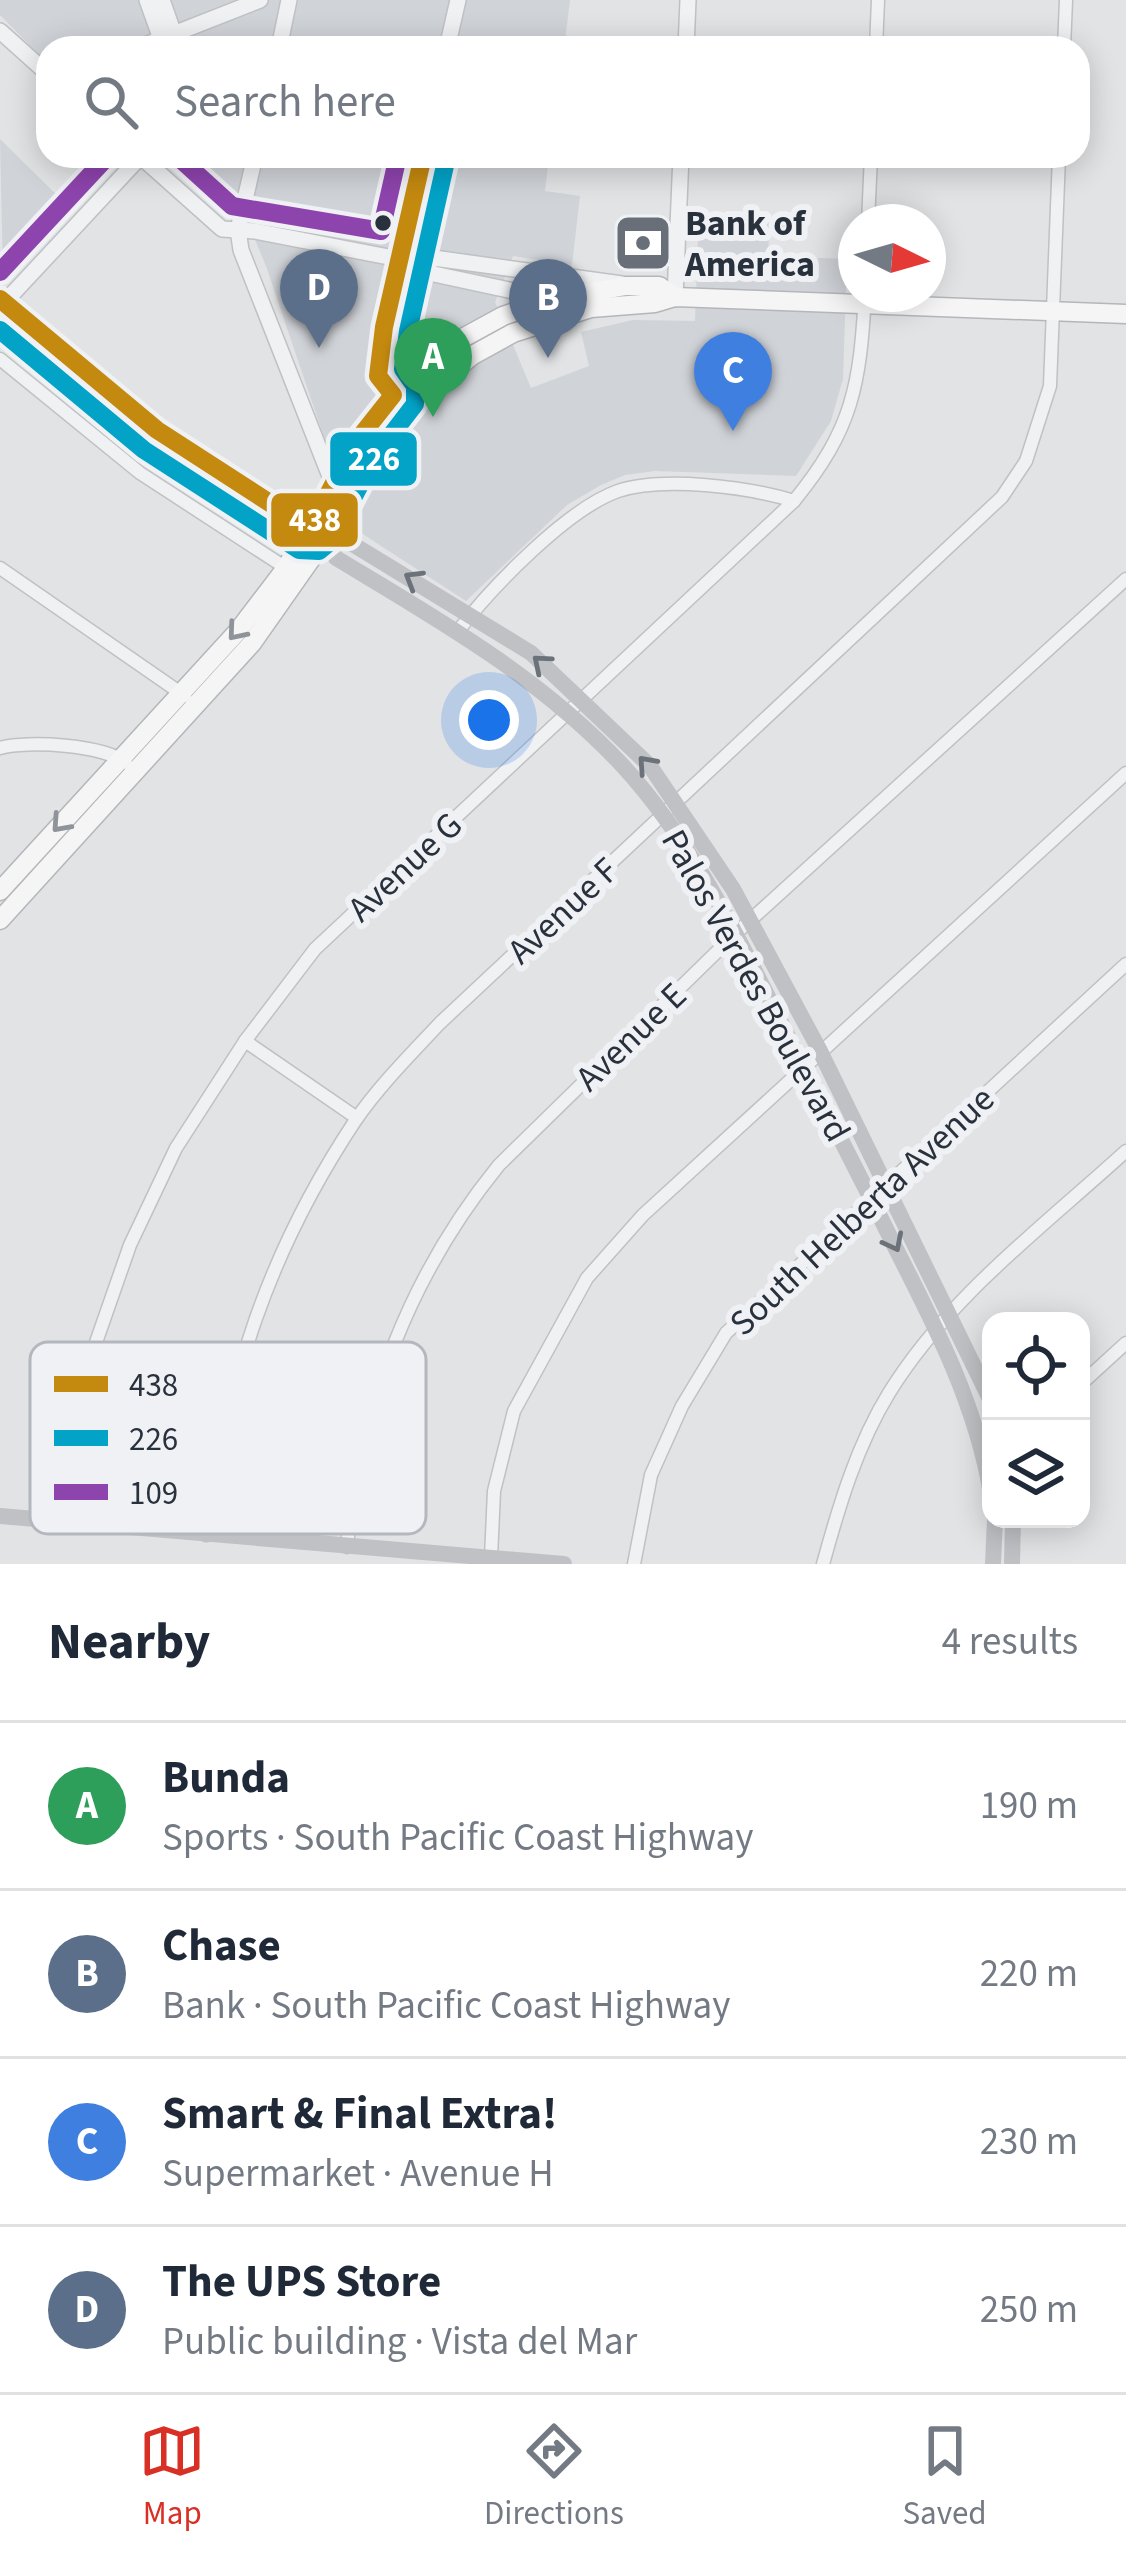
<!DOCTYPE html>
<meta charset="utf-8">
<style>
body{margin:0;font-family:"Source Sans 3",sans-serif;background:#f2f2f3;color:#1f2937}
.controls{position:absolute;right:36px;bottom:36px;display:grid;overflow:hidden;border-radius:24px;box-shadow:0 6px 30px #0003}
.controls button{width:108px;height:108px;display:grid;place-items:center;padding:0;border:0;border-bottom:3px solid #e0e1e3;background:#fff;color:#1f2937;font:60px sans-serif}
.compass{position:absolute;left:838px;top:204px;width:108px;height:108px;border-radius:50%;background:#fff;box-shadow:0 6px 30px #0003;rotate:95deg}
.you{position:absolute;left:489px;top:720px;width:42px;height:42px;margin:-30px;border:9px solid #fff;border-radius:50%;background:#1a73e8;box-shadow:0 0 0 18px #1a73e833}
.badge{display:grid;place-items:center;width:78px;height:78px;border-radius:50%;background:#d93025;color:#fff;font-size:39px;font-weight:700}
.pin{position:absolute;translate:-50% -99px;filter:drop-shadow(0 3px 6px #0008)}
.pin::after{content:'';position:absolute;top:63px;width:42px;height:36px;background:inherit;clip-path:polygon(0 0,100% 0,50% 100%)}
.list{margin:0;padding:0;list-style:none}
h2{display:flex;justify-content:space-between;align-items:center;height:156px;margin:0;padding:0 48px;font-size:51px}
h2 small{font-size:39px;font-weight:400;color:#747a83}
.list li{display:grid;grid-template-columns:78px 1fr auto;gap:36px;align-items:center;box-sizing:border-box;height:168px;padding:0 48px;border-top:3px solid #e0e1e3}
.list b{display:block;font-size:45px;white-space:nowrap}
.list p{margin:0;font-size:39px;white-space:nowrap;color:#747a83}
.list em{font-size:39px;font-style:normal;color:#747a83}
.icon{flex:none;width:66px;height:66px;fill:none;stroke:currentColor;stroke-width:2;stroke-linecap:round;stroke-linejoin:round}
.map{position:relative;flex:none;width:1126px;height:1564px;overflow:hidden}
.search{position:absolute;background:#fff;box-shadow:0 6px 30px #0003;left:36px;right:36px;top:36px;height:132px;display:flex;align-items:center;gap:30px;box-sizing:border-box;padding:0 42px;border-radius:36px;color:#747a83;font-size:45px}
.sheet{height:828px;background:#fff}
nav{display:flex;justify-content:space-around;align-items:center;box-sizing:border-box;height:168px;border-top:3px solid #e0e1e3;background:#fff;font-size:33px;color:#747a83}
nav a{display:grid;justify-items:center;gap:6px}
nav .on{color:#d93025}
.map>svg:first-child{display:block}
</style>
<div class="map">
<svg width="1126" height="1564" viewBox="0 0 1126 1564">
<rect width="100%" height="100%" fill="#e1e3e5"/>
<g fill="#d0d3d8">
<polygon points="0,0 570,0 564,48 48,48 48,64 0,15"/>
<polygon points="0,139 69,207 15,266 3,271"/>
<polygon points="158,156 549,156 545,191 580,196 572,265 513,256 495,302 531,388 589,366 581,332 633,320 695,321 699,212 770,215 768,256 847,259 843,379 831,421 796,476 655,471 625,475 601,485 567,505 466,601 355,529 266,266 248,223 220,210"/>
</g>
<g fill="none" stroke-linecap="round" stroke-linejoin="round">
<defs>
<g id="minor">
<polyline points="876,48 878,0"/>
<polyline points="1064,48 1066,0"/>
<polyline points="868,222 871,156"/>
<polyline points="0,359 140,473 286,568"/>
<polyline points="0,568 185,696"/>
<path d="M458 631C491 588 567 509 618 491 663 476 748 487 794 501"/>
<path d="M0 748C27 740 105 745 126 763"/>
<polyline points="245,1041 357,1118"/>
<polyline points="1081,1384 1126,1343"/>
<path d="M65 1523 72 1444 93 1351 130 1245 176 1148 245 1041 315 949 794 501C853 429 860 385 865 294"/>
<path d="M206 1535C228 1378 267 1254 355 1121 379 1086 411 1054 440 1023L1002 497 1026 461 1050 386 1059 156"/>
<path d="M347 1547C359 1407 410 1274 499 1165L734 935 1126 579"/>
<polyline points="491,1557 494,1491 514,1411 587,1278 643,1215 1126,773"/>
<polyline points="634,1564 651,1475 682,1406 726,1333 1126,964"/>
<path d="M823 1564C839 1506 857 1445 889 1393 948 1297 1044 1226 1126 1151"/>
</g>
<g id="tertiary">
<polyline points="147,0 161,39"/>
<polyline points="162,0 174,34"/>
<polyline points="0,31 48,74"/>
<polyline points="138,48 260,0"/>
<polyline points="279,48 289,0"/>
<polyline points="447,48 458,0"/>
<polyline points="686,48 688,0"/>
<polyline points="140,156 222,229 255,231 399,259 434,274 551,299"/>
<polyline points="255,156 238,230 241,250 333,484"/>
<polyline points="399,259 419,256 622,284"/>
<polyline points="675,297 681,156"/>
<polyline points="4,303 141,156"/>
<polyline points="393,395 378,376 384,327 423,156"/>
</g>
<polyline id="primary" points="0,299 157,430 321,537"/>
<g id="trunk">
<polyline points="0,891 238,631 286,568 355,443 409,378 459,340 503,316 551,299 626,286 659,286 675,297"/>
<polyline points="0,920 252,643 325,539 369,456 424,394 473,355 513,333 591,308 655,303 675,297 1126,314"/>
</g>
</defs>
<use href="#minor" stroke="#bfc1c3" stroke-width="15"/>
<use href="#tertiary" stroke="#bfc1c3" stroke-width="18"/>
<use href="#primary" stroke="#bec0c3" stroke-width="21"/>
<use href="#trunk" stroke="#b4b6ba" stroke-width="21"/>
<use href="#minor" stroke="#f0f1f3" stroke-width="12"/>
<use href="#tertiary" stroke="#f0f1f3" stroke-width="15"/>
<g stroke="#bfc1c5" stroke-width="16">
<path d="M325 539 336 558C439 620 540 677 623 766 701 851 748 960 801 1062 833 1124 865 1186 896 1249 936 1327 977 1407 991 1494"/>
<polyline points="325,539 349,542 531,653 650,766 733,889 820,1051 991,1401"/>
<polyline points="0,1516 564,1564"/>
<polyline points="993,1564 995,1519"/>
<polyline points="1012,1564 1013,1519"/>
</g>
<use href="#primary" stroke="#f5f5f6" stroke-width="18"/>
<use href="#trunk" stroke="#f5f5f6" stroke-width="18"/>
<defs>
<polyline id="bus-1" points="0,299 157,430 310,529 355,443 393,395 378,376 384,327 423,156"/>
<polyline id="bus-2" points="0,330 144,450 299,550 319,551 330,542 375,456 415,404 415,386 403,369 408,331 446,161"/>
<g id="bus-3">
<polyline points="177,156 232,206 381,231 398,156"/>
<polyline points="0,272 108,156"/>
</g>
</defs>
<use href="#bus-1" stroke="#eff1f5" stroke-width="27"/>
<use href="#bus-2" stroke="#eff1f5" stroke-width="27"/>
<use href="#bus-3" stroke="#eff1f5" stroke-width="27"/>
<use href="#bus-1" stroke="#c4890f" stroke-width="18"/>
<use href="#bus-2" stroke="#02a3c7" stroke-width="18"/>
<use href="#bus-3" stroke="#8e44ad" stroke-width="18"/>
</g>
<defs><path id="oneway-chevron" d="M-2-3.5L2.5 0L-2 3.5" fill="none" stroke-width="1.6" stroke-linecap="round" stroke-linejoin="round" transform="scale(3)"/></defs>
<g stroke="#6c727a">
<use href="#oneway-chevron" transform="translate(413 579) rotate(-149)"/>
<use href="#oneway-chevron" transform="translate(541 663) rotate(-140)"/>
<use href="#oneway-chevron" transform="translate(646 764) rotate(-132)"/>
<use href="#oneway-chevron" transform="translate(894 1243) rotate(63)"/>
</g>
<g stroke="#8f939a">
<use href="#oneway-chevron" transform="translate(236 632) rotate(130)"/>
<use href="#oneway-chevron" transform="translate(60 824) rotate(132)"/>
</g>
<defs>
<symbol id="bank-square" viewBox="-11 -11 22 22"><rect x="-9" y="-9" width="18" height="18" rx="4" fill="#696f78" stroke="#eff1f5"/><path d="M-6-4H6V4H-6ZM0-2.3a2.3 2.3 0 1 0 0 4.6a2.3 2.3 0 1 0 0-4.6Z" fill="#fff"/></symbol>
</defs>
<g fill-rule="evenodd">
<use href="#bank-square" x="610" y="210" width="66" height="66"/>
</g>
<circle fill="#29313d" stroke="#eff1f5" stroke-width="4.5" cx="383" cy="223" r="10"/>
<g text-anchor="middle" stroke-width="12" stroke-linejoin="round" paint-order="stroke">
<g font-size="36" font-weight="bold" fill="#29313d" stroke="#eff1f5" text-anchor="start">
<text x="685" y="235">Bank of<tspan x="685" dy="41">America</tspan></text>
</g>
<g font-size="36" fill="#29313d" stroke="#eff1f5">
<text transform="translate(404 866) rotate(-43)" y="13">Avenue G</text>
<text transform="translate(562 910) rotate(-43)" y="13">Avenue F</text>
<text transform="translate(757 985) rotate(61)" y="13">Palos Verdes Boulevard</text>
<text transform="translate(630 1036) rotate(-44)" y="13">Avenue E</text>
<text transform="translate(861 1210) rotate(-43)" y="13">South Helberta Avenue</text>
</g>
</g>
<rect x="30" y="1342" width="396" height="192" rx="18" fill="#eff1f5" stroke="#b4b7be" stroke-width="3"/>
<rect x="54" y="1376" width="54" height="16" fill="#c4890f"/>
<rect x="54" y="1430" width="54" height="16" fill="#02a3c7"/>
<rect x="54" y="1484" width="54" height="16" fill="#8e44ad"/>
<g font-size="33" fill="#29313d">
<text x="129" y="1396">438</text>
<text x="129" y="1450">226</text>
<text x="129" y="1504">109</text>
</g>
<g stroke="#eff1f5" stroke-width="4.5">
<rect x="328" y="430" width="91" height="58" rx="12" fill="#02a3c7"/>
<rect x="269" y="491" width="91" height="58" rx="12" fill="#c4890f"/>
</g>
<g font-size="33" text-anchor="middle" font-weight="bold" fill="#fff">
<text x="374" y="470">226</text>
<text x="315" y="531">438</text>
</g>
</svg>
<div class="controls">
<button><svg class="icon" aria-label="locate" viewBox="0 0 24 24"><circle cx="12" cy="12" r="6"/><path d="M12 2v4M12 18v4M2 12h4M18 12h4"/></svg></button>
<button><svg class="icon" aria-label="layers" viewBox="0 0 24 24"><path d="M12 4l9 5-9 5-9-5zM3 14l9 5 9-5"/></svg></button>
</div>
<svg class="compass" viewBox="-18 -18 36 36"><path d="M0-13l5 13h-10z" fill="#e53935"/><path d="M0 13l5-13h-10z" fill="#747a83"/></svg>
<div class="you"></div>
<div class="pin badge" style="left:433px;top:417px;background:#2e9e5b">A</div>
<div class="pin badge" style="left:548px;top:358px;background:#5c6f8a">B</div>
<div class="pin badge" style="left:733px;top:431px;background:#3f7fe0">C</div>
<div class="pin badge" style="left:319px;top:348px;background:#5c6f8a">D</div>
<div class="search"><svg class="icon" aria-label="search" viewBox="0 0 24 24"><circle cx="10" cy="10" r="6"/><path d="M15 15l6 6"/></svg>Search here</div>
</div>
<section class="sheet">
<h2>Nearby<small>4 results</small></h2>
<ul class="list">
<li><span class="badge" style="background:#2e9e5b">A</span><div><b>Bunda</b><p>Sports · South Pacific Coast Highway</p></div><em>190 m</em></li>
<li><span class="badge" style="background:#5c6f8a">B</span><div><b>Chase</b><p>Bank · South Pacific Coast Highway</p></div><em>220 m</em></li>
<li><span class="badge" style="background:#3f7fe0">C</span><div><b>Smart &amp; Final Extra!</b><p>Supermarket · Avenue H</p></div><em>230 m</em></li>
<li><span class="badge" style="background:#5c6f8a">D</span><div><b>The UPS Store</b><p>Public building · Vista del Mar</p></div><em>250 m</em></li>
</ul>
</section>
<nav>
<a class="on"><svg class="icon" aria-label="map" viewBox="0 0 24 24"><path d="M3 6l6-2 6 2 6-2v14l-6 2-6-2-6 2zM9 4v14M15 6v14"/></svg>Map</a>
<a><svg class="icon" aria-label="directions" viewBox="0 0 24 24"><path d="M12 3l9 9-9 9-9-9zM9 14v-3h6M13 9l2 2-2 2"/></svg>Directions</a>
<a><svg class="icon" aria-label="saved" viewBox="0 0 24 24"><path d="M7 4h10v16l-5-4-5 4z"/></svg>Saved</a>
</nav>
